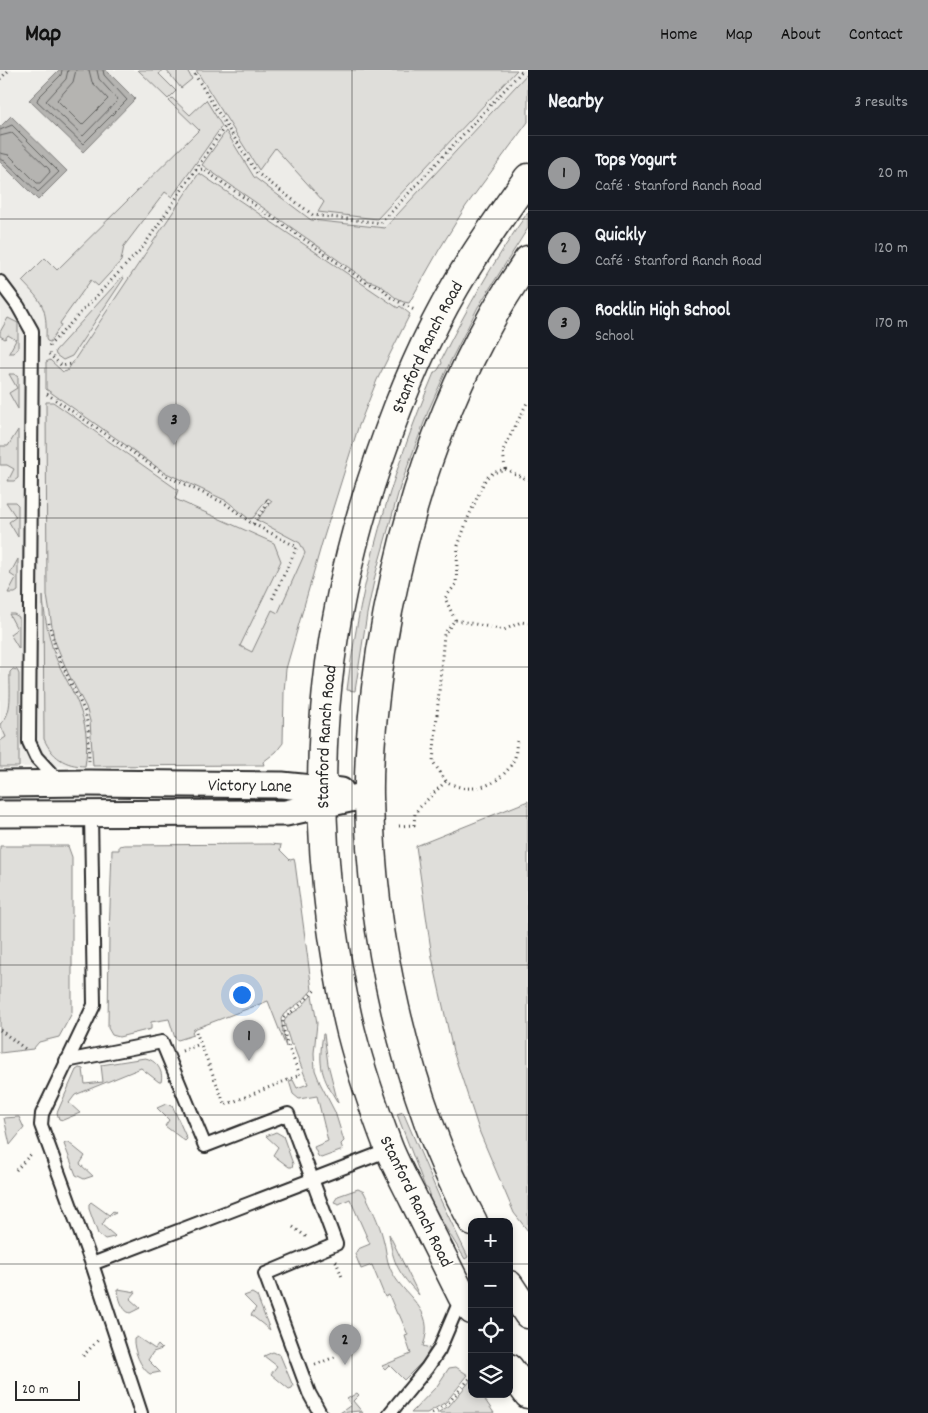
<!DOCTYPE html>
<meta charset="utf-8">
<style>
body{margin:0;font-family:Dekko,sans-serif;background:#20242c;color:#f1f3f6}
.controls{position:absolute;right:15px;bottom:15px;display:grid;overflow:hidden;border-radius:10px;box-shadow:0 2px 8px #0003}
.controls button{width:45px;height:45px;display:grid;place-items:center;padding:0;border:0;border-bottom:1px solid #363941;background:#171b24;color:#f1f3f6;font:25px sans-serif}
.scale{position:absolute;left:15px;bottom:12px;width:65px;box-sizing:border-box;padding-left:5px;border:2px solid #2b2b2b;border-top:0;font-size:14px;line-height:18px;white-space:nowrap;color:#2b2b2b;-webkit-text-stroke:4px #fdfcf7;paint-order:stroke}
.you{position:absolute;left:241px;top:924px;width:18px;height:18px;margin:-12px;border:4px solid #fff;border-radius:50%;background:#1a73e8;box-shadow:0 0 0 8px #1a73e833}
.badge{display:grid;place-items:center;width:32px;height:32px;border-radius:50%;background:#98999b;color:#111;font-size:16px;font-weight:700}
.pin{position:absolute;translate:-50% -41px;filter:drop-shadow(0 1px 2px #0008)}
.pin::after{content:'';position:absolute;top:26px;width:18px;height:15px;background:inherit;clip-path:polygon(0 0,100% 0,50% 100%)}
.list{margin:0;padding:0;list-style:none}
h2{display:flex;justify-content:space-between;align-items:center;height:65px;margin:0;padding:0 20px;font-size:21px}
h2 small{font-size:16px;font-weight:400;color:#9ea1a6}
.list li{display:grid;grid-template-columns:32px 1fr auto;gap:15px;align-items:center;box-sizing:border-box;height:75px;padding:0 20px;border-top:1px solid #363941}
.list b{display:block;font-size:19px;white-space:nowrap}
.list p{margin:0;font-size:16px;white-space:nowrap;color:#9ea1a6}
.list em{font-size:16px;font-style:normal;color:#9ea1a6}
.icon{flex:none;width:28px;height:28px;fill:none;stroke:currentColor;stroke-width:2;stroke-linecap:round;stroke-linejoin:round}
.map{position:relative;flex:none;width:528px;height:1343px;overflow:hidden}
header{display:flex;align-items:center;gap:30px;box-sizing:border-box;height:70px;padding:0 25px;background:#98999b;color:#111}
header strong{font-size:24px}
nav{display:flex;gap:28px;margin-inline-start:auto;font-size:18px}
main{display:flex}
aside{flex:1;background:#171b24}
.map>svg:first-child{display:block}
</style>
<header>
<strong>Map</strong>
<nav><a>Home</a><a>Map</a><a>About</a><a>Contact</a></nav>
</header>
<main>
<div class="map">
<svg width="528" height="1343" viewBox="0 0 528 1343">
<rect width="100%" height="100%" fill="#fdfcf7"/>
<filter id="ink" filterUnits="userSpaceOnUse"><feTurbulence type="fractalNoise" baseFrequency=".02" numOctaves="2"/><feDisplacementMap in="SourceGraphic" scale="10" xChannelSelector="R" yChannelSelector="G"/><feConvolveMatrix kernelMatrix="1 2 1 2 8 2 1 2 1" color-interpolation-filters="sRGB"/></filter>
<g filter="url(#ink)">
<polygon fill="#edece8" points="0,0 528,0 528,52 466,136 439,180 405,241 357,346 255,695 0,697"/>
<g fill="#dfdeda" stroke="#858482">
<polygon points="138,0 162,0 159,4 176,21 168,29"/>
<polygon points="166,0 187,0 192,9 181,18"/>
<polygon points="196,0 517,0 377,149 318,142 324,132 275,78 259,100"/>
<path d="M528 3V52L466 136 439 180 409 233C392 232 387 213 368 211L202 95 226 61 254 107 311 150 385 158Z"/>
<path d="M172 28 190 45 206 30 222 56 172 127 165 122 124 176 121 191 98 216 91 210 60 253 61 255 50 272 47 271 46 269C47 237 43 233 22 211L45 188 57 200 199 60 169 31Z"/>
<polygon points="199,103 398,238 400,236 410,244 377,310 358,358 322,473 286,599 284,622 283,673 276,682 263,692 264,695 93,696 90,651 86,637 68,603 54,569 47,525 46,332 53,332 178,420 175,429 274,473 281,491 240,576 252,582 272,540 278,543 305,483 300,473 257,450 272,431 268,428 253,448 249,449 227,431 164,402 46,319 46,292 50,290 63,302 67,301"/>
<path d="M528 142V158L478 237 451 290 429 339 400 417 375 506 367 544 355 621 347 620C361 508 390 407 434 303L438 300 442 293 441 290C467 238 495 189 528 142Z"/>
<polygon points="122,207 124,208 72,286 63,290 56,285 55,281"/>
<polygon points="8,248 18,253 18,278 14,283 9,283 16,270 8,265 5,269 0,266 0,262"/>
<polygon points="9,304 14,304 18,307 18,339 9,323 17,318"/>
<polygon points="18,360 18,408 14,411 8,411 14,399 7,395 0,395 0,376 8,376"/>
<polygon points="6,432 15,432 18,435 18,467 9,452 16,447"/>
<polygon points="18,489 18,521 15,523 8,523 16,508 10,504"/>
<path d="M43 526C44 545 48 564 54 583 61 603 75 622 81 642 87 659 88 679 85 696 65 696 52 687 44 669Z"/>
<polygon points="9,544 14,544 19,547 19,579 10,564 17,559"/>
<path d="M13 599 17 600 19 604V697H0V671L6 667 0 654C14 644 9 618 10 602Z"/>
<polygon points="528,731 528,1161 514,1143 480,1063 453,981 432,887 416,776"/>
<polygon points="270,774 281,775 280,780 290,790 294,789 295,793 312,920 303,930 284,944 281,949 286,977 268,931 194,959 192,962 194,965 178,970 175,968 169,949 151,952 151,959 119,967 112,965 108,958 109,865 112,780 119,780 119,776 124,775"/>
<polygon points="0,776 68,776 72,787 72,943 59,967 39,972 33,979 0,983"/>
<polygon points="312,925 317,953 314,983 315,1000 320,1013 335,1042 344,1071 341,1074 343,1080 321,1088 318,1086 314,1077 328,1071 317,1026 299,1029 293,1024 289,1011 293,1010 297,1018 308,1014 293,975 291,975 284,952 287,946 299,939"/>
<path d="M323 964H324L328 994 338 1033C321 1005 318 997 323 964Z"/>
<path d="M145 988C156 990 164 1001 161 1012H159L141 998 75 1025 69 1033 80 1043 63 1050 59 1049 57 1043 76 1000 79 998 83 999 85 1014 103 1012 101 995Z"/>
<polygon points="166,1034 172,1035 187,1069 185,1071 165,1056 169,1050 157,1038"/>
<polygon points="403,1042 441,1131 468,1187 465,1189 444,1155 429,1127 430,1124 428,1119 425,1117 397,1044"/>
<polygon points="19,1047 24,1058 10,1075 4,1048"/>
<polygon points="276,1062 283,1066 293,1094 292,1097 289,1097 273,1085 278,1077 266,1066"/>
<polygon points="65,1073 69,1073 85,1086 80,1094 93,1106 84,1109 76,1105 64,1074"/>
<path d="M358 1119 364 1122C371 1137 379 1152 383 1168 386 1178 386 1189 390 1198 402 1227 437 1237 423 1276L430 1278 425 1289 404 1310 389 1295 385 1299 382 1296 411 1284 405 1266 408 1265 399 1244H397L389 1225 385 1227 372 1195 361 1199 355 1184 358 1179 370 1174 350 1129 339 1134 334 1132 338 1126Z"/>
<polygon points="91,1132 109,1145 113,1141 116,1143 107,1147 102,1155 115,1166 114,1167 105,1169 98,1164 89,1139 89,1134"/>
<path d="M389 1164 419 1225C399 1203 393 1195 389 1164Z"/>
<path d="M118 1219 136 1222 130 1229 140 1238 130 1243C122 1241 118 1226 118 1219Z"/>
<polygon points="252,1223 257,1226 270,1260 251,1245 256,1238 244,1226"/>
<path d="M137 1267 155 1279 158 1275 162 1279 153 1282 148 1290 160 1302 150 1304C141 1299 133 1279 134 1269Z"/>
<polygon points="273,1282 280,1285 293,1316 292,1318 289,1319 271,1304 277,1296 264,1286"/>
<polygon points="456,1297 468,1305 446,1332 427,1343 411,1343 437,1316 449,1298"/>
<polygon points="471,1310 472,1324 481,1324 494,1343 437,1343 449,1336"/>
<polygon points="357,1323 359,1325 353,1331 363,1343 360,1343 359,1341 340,1343 351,1335 347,1329"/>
</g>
<g fill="#b5b4b1" stroke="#7e7d7b">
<polygon points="59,0 106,0 135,29 83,82 29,30"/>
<polygon points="11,46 67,101 38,130 0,92 0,57"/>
</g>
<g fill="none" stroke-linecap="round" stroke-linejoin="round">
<g stroke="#626261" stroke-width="1">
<polyline points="62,0 61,5 38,28 37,31 83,74 127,30 104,5 103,0"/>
<polyline points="68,0 66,9 46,31 83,66 118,30 99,9 97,0"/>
<polyline points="76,0 73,12 57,30 82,55 108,29 92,12 89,0"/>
<polyline points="0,60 12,55 59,102 38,122 5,91 0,89"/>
<polyline points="0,66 12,63 49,99 50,102 40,113 37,113 9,85 0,83"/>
</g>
<defs>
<g id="lane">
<polyline points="0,212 18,236 32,261 29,672 36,687 59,712"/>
<polyline points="91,744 94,935 42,1044 41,1055 92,1194 141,1343"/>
<polyline points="66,991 162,972 205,1076 288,1044 336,1174 265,1204 309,1323 320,1343"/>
<polyline points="92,1194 389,1080"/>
<polyline points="390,1343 427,1298 439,1280 462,1226"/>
</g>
<g id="street">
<path id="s1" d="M0 714 89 713 282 715 341 721"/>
<polyline points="0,744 286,743 368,725"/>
</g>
<g id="secondary">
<path d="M473 1152C437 1085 412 1012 395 938 379 869 370 798 369 727 368 678 374 629 381 581 400 463 436 346 495 242 505 224 517 207 528 190"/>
<polyline points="509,1215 528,1244"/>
<path id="s2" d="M472 1240 462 1226C446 1194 430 1162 414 1130 405 1112 395 1094 388 1076 374 1039 361 1001 351 962 342 926 336 888 331 851 310 688 326 541 380 386 400 328 424 270 455 217 477 179 502 144 528 108"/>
<polyline points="509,1298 528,1324"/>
</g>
</defs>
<use href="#lane" stroke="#2b2b2b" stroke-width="16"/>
<use href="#street" stroke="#2b2b2b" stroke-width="29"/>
<use href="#secondary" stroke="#2b2b2b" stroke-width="31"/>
<g stroke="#2b2b2b" stroke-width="3" stroke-dasharray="1 4" stroke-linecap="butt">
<polyline points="192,0 226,55"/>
<polyline points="0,9 9,0"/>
<polyline points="196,100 203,99 367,213 381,217 390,227 416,241"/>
<polyline points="49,276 143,177 226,55 257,103 313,145 381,153 523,0"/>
<polyline points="49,284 62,296 72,294"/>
<polyline points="47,324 167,406 226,434 250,452 297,477 271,532"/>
<polyline points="505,399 503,380 528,331"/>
<polyline points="253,454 269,432 266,430"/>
<path d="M455 550 445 528 456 514 458 476 468 448 484 412C489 403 496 402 505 399L528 410"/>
<polyline points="49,553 57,584 85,642 88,657 89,691"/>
<polyline points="446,711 433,692 444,564 455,550 504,560 521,552 528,553"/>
<path d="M399 756 414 755 415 743 419 738 446 711C471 727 504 715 515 687 516 682 516 676 517 671"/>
<polyline points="0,960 28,981"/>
<path d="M196 962 225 1035 300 1005C294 989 281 965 283 948L298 937 315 920"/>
<polyline points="182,981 200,974"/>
<polyline points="16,1100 33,1082"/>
<polyline points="293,1157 308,1168"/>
<polyline points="336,1191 342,1207"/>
<polyline points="83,1286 100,1268"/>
<polyline points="315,1295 337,1286"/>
<polyline points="432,1343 447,1334 472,1306"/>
</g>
<use href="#lane" stroke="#fdfcf7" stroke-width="12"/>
<use href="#street" stroke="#fdfcf7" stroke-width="25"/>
<use href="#secondary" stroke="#fdfcf7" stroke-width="28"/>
</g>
</g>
<path fill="none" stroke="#2b2b2b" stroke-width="1" stroke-opacity="0.55" d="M176 0V1343M352 0V1343M0 149H528M0 298H528M0 448H528M0 597H528M0 746H528M0 895H528M0 1045H528M0 1194H472M509 1194H528"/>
<g text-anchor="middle" stroke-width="4" stroke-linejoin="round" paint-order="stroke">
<g font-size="18" fill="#2b2b2b" stroke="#fdfcf7">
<text dy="6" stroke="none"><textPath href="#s2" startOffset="1008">Stanford Ranch Road</textPath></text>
<text dy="6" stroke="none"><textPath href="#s2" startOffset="602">Stanford Ranch Road</textPath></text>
<text dy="6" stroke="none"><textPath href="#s1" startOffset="250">Victory Lane</textPath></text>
<text transform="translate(417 1131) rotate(64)" y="6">Stanford Ranch Road</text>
</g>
</g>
</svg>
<div class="controls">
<button>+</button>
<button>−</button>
<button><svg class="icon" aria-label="locate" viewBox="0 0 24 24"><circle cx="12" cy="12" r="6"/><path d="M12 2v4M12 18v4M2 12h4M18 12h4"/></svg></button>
<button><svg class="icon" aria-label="layers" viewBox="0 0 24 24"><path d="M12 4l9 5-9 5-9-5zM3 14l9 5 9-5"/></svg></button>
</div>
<div class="scale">20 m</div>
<div class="you"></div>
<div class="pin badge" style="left:249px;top:991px">1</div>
<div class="pin badge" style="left:345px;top:1295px">2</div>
<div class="pin badge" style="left:174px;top:375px">3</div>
</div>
<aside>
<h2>Nearby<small>3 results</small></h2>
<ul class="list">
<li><span class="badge">1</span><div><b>Tops Yogurt</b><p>Café · Stanford Ranch Road</p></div><em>20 m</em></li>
<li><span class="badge">2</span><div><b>Quickly</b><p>Café · Stanford Ranch Road</p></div><em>120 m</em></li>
<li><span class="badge">3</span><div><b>Rocklin High School</b><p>School</p></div><em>170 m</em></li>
</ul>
</aside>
</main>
